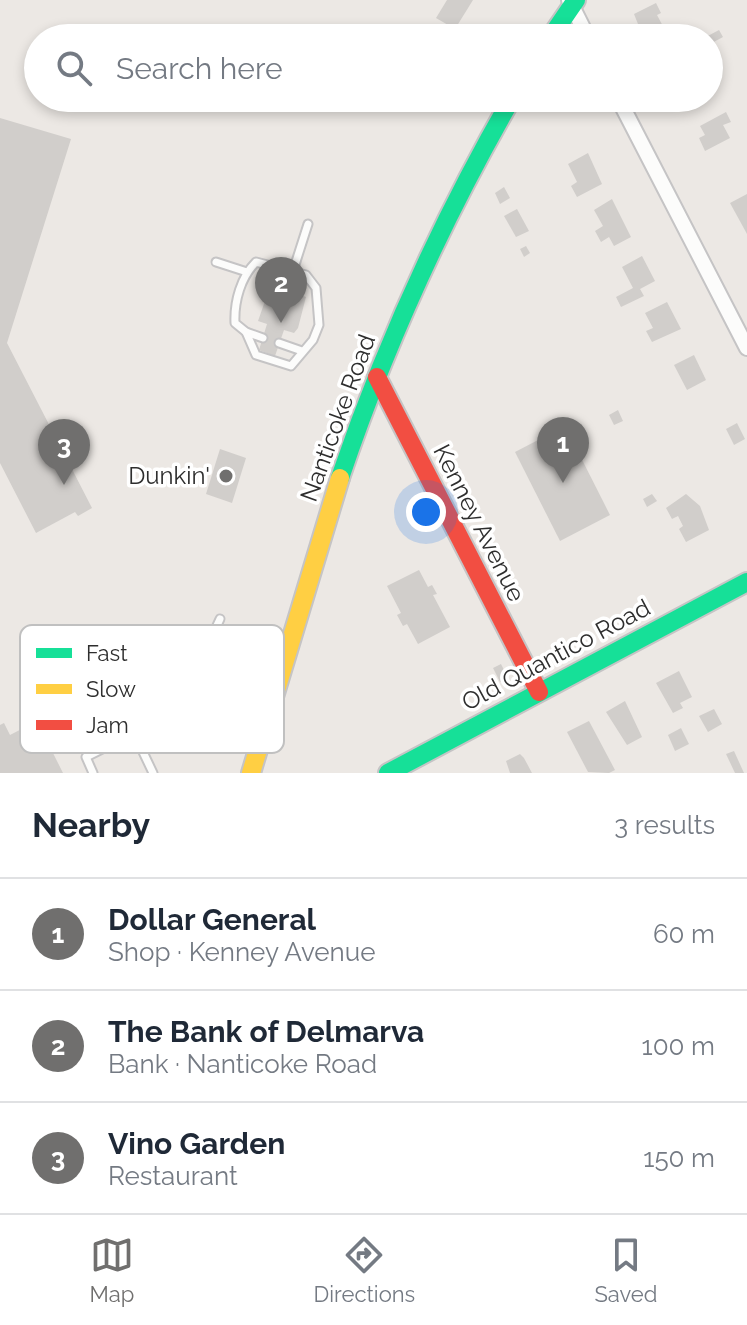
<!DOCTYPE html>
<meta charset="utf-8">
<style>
body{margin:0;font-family:Raleway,sans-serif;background:#f6f6f7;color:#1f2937}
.you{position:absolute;left:426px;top:512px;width:28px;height:28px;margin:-20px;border:6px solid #fff;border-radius:50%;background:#1a73e8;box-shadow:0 0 0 12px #1a73e833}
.badge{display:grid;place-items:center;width:52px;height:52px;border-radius:50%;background:#706f6e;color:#fff;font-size:26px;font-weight:700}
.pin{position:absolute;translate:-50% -66px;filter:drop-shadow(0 2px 4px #0008)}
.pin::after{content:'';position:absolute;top:42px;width:28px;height:24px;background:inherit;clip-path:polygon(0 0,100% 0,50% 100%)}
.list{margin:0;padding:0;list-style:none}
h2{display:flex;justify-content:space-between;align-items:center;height:104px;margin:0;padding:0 32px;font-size:34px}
h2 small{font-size:26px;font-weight:400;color:#747a83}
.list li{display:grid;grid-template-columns:52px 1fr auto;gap:24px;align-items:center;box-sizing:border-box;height:112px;padding:0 32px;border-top:2px solid #e0e1e3}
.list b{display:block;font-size:30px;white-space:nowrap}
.list p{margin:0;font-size:26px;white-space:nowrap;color:#747a83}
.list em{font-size:26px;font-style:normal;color:#747a83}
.icon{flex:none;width:44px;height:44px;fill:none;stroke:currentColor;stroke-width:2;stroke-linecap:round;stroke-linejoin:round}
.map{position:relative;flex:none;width:747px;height:773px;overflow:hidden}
.search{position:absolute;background:#fff;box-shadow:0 4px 12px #0003;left:24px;right:24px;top:24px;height:88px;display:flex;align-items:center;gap:20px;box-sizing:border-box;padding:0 28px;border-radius:44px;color:#747a83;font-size:30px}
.sheet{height:440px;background:#fff}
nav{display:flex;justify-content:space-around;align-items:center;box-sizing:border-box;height:112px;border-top:2px solid #e0e1e3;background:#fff;font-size:22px;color:#747a83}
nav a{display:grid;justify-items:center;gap:4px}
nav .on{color:#706f6e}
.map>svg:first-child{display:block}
</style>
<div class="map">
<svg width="747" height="773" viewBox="0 0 747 773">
<rect width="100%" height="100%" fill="#ece8e4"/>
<g fill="#d1cecb">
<polygon points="447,0 473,0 455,29 436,18"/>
<polygon points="656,3 661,13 657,15 666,32 670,30 674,38 644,38 642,34 634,14"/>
<polygon points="719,30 723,37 710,44 709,38 704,38"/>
<polygon points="726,112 731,122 723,125 730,138 705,151 699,138 705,135 700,126"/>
<polygon points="0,118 71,139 7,343 92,508 78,516 75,512 36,533 0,463"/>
<polygon points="588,153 602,184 577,197 571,186 577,182 568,164"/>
<polygon points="504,187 510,198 500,204 495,193"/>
<polygon points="747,194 747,234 730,203"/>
<polygon points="612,199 631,237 614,246 609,237 601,242 595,231 603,226 594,210"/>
<polygon points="517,209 529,231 516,237 504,216"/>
<polygon points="526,246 530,253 524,257 520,249"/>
<polygon points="642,256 655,281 640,289 644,296 621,307 616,297 633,288 622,267"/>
<polygon points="285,289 306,297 298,328 294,333 284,330 275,356 259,350 267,324 258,321 265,301 271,303 273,295 282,298"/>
<polygon points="667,302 681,329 652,342 646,331 653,328 645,313"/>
<polygon points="694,355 706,380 687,390 674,365"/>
<polygon points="618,410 623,421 614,425 609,415"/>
<polygon points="737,423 745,439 734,445 726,429"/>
<polygon points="565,426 610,515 560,541 515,452"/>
<polygon points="220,449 246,458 232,503 206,494"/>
<polygon points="652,494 657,501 647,507 643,499"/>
<polygon points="686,494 700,506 709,530 686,542 679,529 683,526 678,516 672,519 666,508"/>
<polygon points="419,570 428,587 432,585 437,594 433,595 450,627 418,644 407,624 403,626 397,615 401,613 387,586"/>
<polygon points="501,664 508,678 500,682 493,668"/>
<polygon points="679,671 692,697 680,703 683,708 673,713 656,683"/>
<polygon points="625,701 642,737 627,745 606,712"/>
<polygon points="714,709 722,724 708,732 699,716"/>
<polygon points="37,721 63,773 0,773 0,725 4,723 10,735"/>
<polygon points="589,721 615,770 609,773 588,772 567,732"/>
<polygon points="681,728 689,744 675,751 668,735"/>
<polygon points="734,751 744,773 735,773 726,754"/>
<polygon points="520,754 524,758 532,773 510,773 506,761"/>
</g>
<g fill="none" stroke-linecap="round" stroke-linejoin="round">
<defs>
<g id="lane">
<polyline points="216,262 247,272"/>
<path d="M256 262 306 275 316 288 319 325 313 340 291 366 256 355 246 332 235 323C234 301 241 277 256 262Z"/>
<polyline points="293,271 308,224"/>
<polyline points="246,332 263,338"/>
<polyline points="279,343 302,351"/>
<path d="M73 649C84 672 92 707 123 703L200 662 220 619"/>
<polyline points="93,773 86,757 134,733 153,773"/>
</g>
<g id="street">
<polyline points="569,0 588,38"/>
<polyline points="618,98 747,348"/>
</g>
<g id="fast">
<polyline points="550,38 576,0"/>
<path d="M340 478C385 345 442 220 512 98"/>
<polyline points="388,773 747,582"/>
</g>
<polyline id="slow" points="251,773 340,478"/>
<polyline id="jam" points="377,377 539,692"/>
</defs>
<use href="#lane" stroke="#c5c4c5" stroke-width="11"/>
<use href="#street" stroke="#c5c4c5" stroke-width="18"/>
<use href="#fast" stroke="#c5c4c5" stroke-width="22"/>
<use href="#slow" stroke="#c5c4c5" stroke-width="22"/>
<use href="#jam" stroke="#c5c4c5" stroke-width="22"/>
<use href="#lane" stroke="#fcfcfb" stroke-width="7"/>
<use href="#street" stroke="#fcfcfb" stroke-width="14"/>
<use href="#fast" stroke="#16e098" stroke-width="18"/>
<use href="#slow" stroke="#ffcf43" stroke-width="18"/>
<use href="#jam" stroke="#f24e42" stroke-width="18"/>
</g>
<circle fill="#706f6e" stroke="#fff" stroke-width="3" cx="226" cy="476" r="8"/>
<g text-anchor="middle" stroke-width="7" stroke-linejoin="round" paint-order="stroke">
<g font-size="24" fill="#2e2e2e" stroke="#fff">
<text transform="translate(338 418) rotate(-70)" y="8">Nanticoke Road</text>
<text transform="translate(479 523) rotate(63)" y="8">Kenney Avenue</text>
<text transform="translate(556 655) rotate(-28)" y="8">Old Quantico Road</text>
</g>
<g font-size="24" fill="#2e2e2e" stroke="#fff" text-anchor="end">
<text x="210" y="484">Dunkin'</text>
</g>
</g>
<rect x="20" y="625" width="264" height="128" rx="12" fill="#fff" stroke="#c0c0c0" stroke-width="2"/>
<rect x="36" y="648" width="36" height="10" fill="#16e098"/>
<rect x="36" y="684" width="36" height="10" fill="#ffcf43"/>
<rect x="36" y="720" width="36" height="10" fill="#f24e42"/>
<g font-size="22" fill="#2e2e2e">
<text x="86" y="661">Fast</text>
<text x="86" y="697">Slow</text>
<text x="86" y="733">Jam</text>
</g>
</svg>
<div class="you"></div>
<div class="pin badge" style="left:563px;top:483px">1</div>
<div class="pin badge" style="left:281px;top:323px">2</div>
<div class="pin badge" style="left:64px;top:485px">3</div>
<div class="search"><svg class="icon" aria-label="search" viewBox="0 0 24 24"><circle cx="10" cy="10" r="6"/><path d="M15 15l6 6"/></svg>Search here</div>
</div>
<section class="sheet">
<h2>Nearby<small>3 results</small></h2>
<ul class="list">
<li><span class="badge">1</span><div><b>Dollar General</b><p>Shop · Kenney Avenue</p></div><em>60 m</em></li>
<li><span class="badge">2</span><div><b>The Bank of Delmarva</b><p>Bank · Nanticoke Road</p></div><em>100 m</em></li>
<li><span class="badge">3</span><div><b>Vino Garden</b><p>Restaurant</p></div><em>150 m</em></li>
</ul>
</section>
<nav>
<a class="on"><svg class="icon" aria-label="map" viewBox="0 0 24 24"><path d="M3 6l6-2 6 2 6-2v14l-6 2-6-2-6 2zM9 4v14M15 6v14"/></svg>Map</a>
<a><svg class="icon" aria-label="directions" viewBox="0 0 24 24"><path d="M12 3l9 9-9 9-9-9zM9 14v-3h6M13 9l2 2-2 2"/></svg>Directions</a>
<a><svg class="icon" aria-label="saved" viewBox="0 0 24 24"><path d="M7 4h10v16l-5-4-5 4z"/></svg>Saved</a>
</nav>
